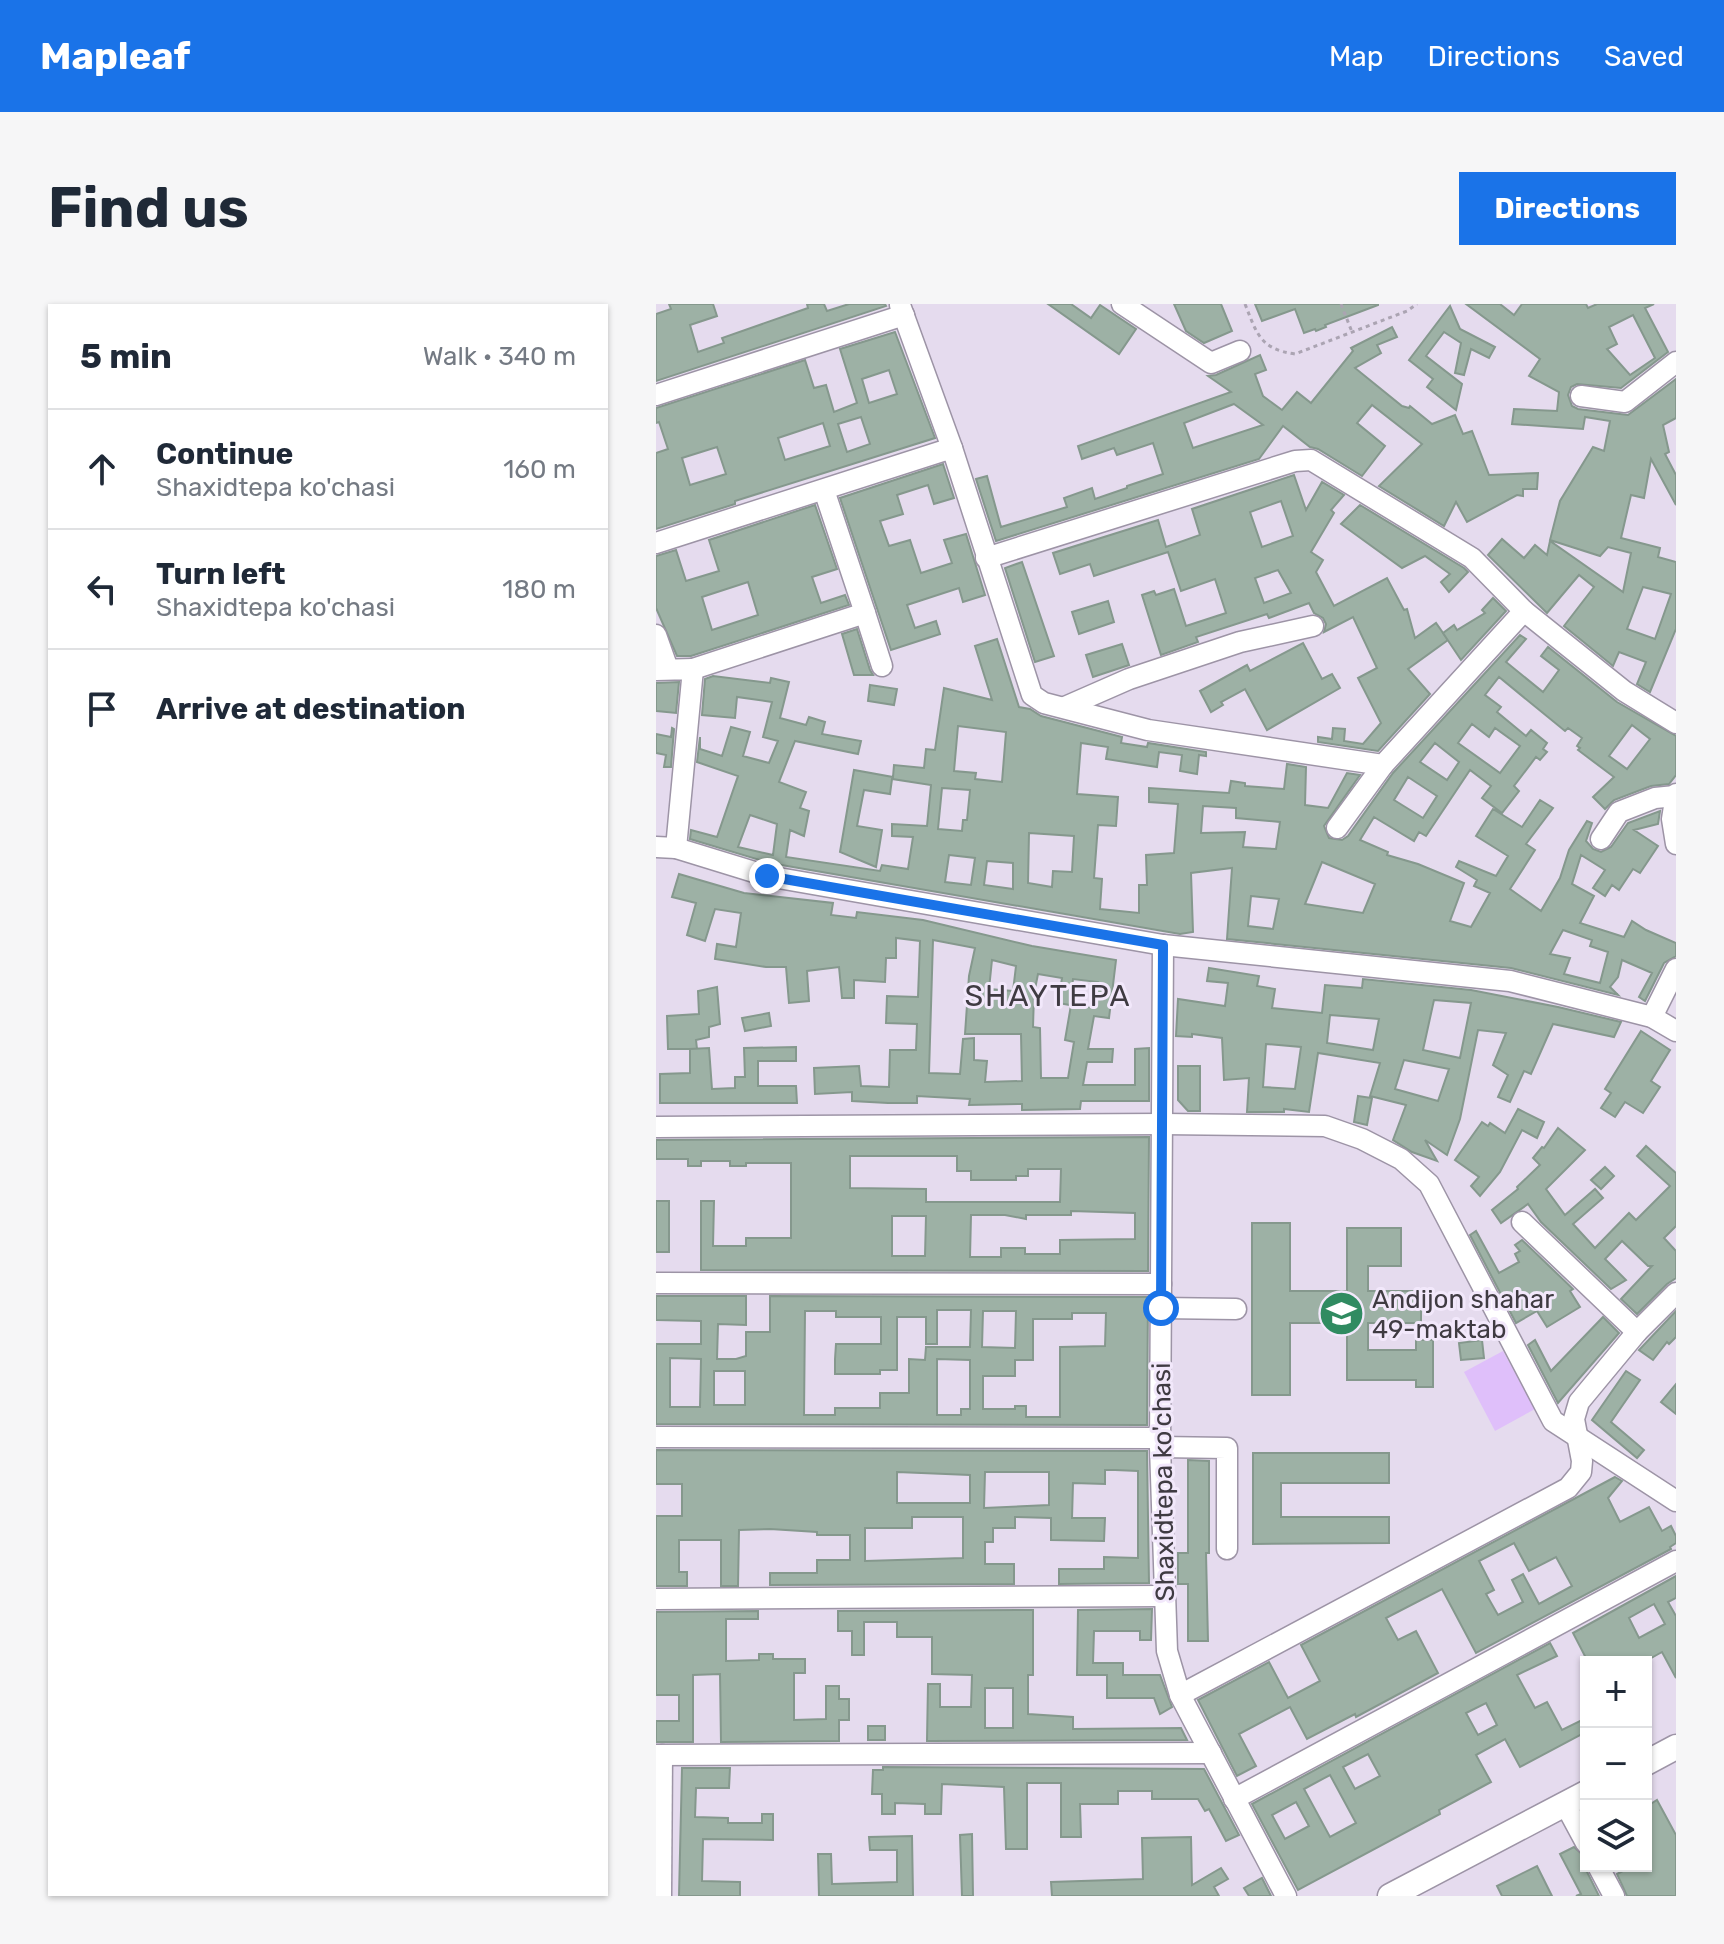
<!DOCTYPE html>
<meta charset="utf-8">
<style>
body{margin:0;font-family:Rubik,sans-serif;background:#f6f6f7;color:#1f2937}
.controls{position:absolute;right:24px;bottom:24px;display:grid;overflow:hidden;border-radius:0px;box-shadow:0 2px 6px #0004}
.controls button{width:72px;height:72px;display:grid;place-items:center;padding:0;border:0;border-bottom:2px solid #e0e1e3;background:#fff;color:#1f2937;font:40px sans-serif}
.stop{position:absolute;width:24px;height:24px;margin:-18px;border:6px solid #1a73e8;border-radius:50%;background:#fff}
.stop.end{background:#1a73e8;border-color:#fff;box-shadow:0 2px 8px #0008}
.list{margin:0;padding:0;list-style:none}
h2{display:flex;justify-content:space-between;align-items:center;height:104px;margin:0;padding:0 32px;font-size:34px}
h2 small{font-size:26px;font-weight:400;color:#747a83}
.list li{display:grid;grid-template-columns:52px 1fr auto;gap:24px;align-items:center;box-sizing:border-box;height:120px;padding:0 32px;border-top:2px solid #e0e1e3}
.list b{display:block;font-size:30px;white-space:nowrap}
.list p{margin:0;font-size:26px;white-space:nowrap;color:#747a83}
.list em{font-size:26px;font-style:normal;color:#747a83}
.icon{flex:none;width:44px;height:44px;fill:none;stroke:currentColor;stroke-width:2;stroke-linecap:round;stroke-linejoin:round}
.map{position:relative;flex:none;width:1020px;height:1592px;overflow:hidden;border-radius:0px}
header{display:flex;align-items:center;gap:48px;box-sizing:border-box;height:112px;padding:0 40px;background:#1a73e8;color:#fff}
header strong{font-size:38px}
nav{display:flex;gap:44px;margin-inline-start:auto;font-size:28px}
.intro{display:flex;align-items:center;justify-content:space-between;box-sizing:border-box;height:192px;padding:0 48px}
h1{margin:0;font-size:56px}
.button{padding:20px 36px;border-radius:0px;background:#1a73e8;color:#fff;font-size:28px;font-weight:700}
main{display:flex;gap:48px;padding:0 48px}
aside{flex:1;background:#fff;border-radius:0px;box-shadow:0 2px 6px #0004}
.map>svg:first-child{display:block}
</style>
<header>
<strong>Mapleaf</strong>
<nav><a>Map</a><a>Directions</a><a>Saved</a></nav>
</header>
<div class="intro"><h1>Find us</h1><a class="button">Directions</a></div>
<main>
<aside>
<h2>5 min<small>Walk · 340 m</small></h2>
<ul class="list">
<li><svg class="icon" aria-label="ahead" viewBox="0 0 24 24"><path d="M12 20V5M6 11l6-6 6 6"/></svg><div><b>Continue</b><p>Shaxidtepa ko'chasi</p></div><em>160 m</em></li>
<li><svg class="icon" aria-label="left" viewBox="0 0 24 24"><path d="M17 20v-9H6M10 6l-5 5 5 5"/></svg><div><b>Turn left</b><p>Shaxidtepa ko'chasi</p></div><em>180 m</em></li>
<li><svg class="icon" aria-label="arrive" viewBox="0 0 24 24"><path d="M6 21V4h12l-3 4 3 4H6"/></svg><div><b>Arrive at destination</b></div></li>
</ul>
</aside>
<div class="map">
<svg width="1020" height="1592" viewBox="0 0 1020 1592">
<rect width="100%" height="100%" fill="#e5dbee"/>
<polygon fill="#dfbffa" points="847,1047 879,1105 839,1127 808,1068"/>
<g fill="#9db1a5" stroke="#85988d" stroke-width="2" fill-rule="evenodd">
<polygon points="13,0 57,0 61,12 34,21 42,48 68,39 66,34 152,4 151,0 168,0 171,7 193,0 229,0 230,2 0,77 0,10 15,5"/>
<polygon points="392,0 415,0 435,14 444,1 480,25 463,50"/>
<polygon points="518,0 565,0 576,27 548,39 530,27"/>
<polygon points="599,0 722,0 722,1 669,21 670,23 660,27 659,25 648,29 639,5 606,17"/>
<path d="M810 0H844L858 11 866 0H930L932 4 941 0H998L989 4 1012 48 965 84 921 80 915 83 912 91 916 102 922 105 972 111 1020 75V114L1007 121 1013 148 1009 150 1020 171V201L995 155 988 194 975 191 965 234 1004 244 1002 253 1020 258V325L994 388 981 380 990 358 963 348 957 362 908 322 938 283 923 271 891 309 832 251 846 235 868 254 879 241 891 251 894 237 967 288 975 249 952 243 944 252 894 236 904 197 937 143 948 147 954 117 929 113 927 125 856 120 858 105 901 107 903 88 873 72 884 55ZM977 11 999 54 974 71 951 45 961 40 953 23ZM987 283 1015 290 999 335 971 325Z"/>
<polygon points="794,2 804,25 839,43 833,54 815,45 808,71 799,69 805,39 788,28 770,52 806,80 800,106 771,83 777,75 753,56"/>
<path d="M736 23 741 33 721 41 725 49 699 64 746 102 753 104 754 102 776 120 799 111 807 130 816 127 833 171 882 169 881 185H867V192L861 191 811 218 800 198 788 222 723 182 766 140 716 101 701 119 729 142 706 172 662 145 654 143 627 122 603 155 340 237 320 175 331 172 345 223 411 203 408 194 436 184 439 195 471 184V182L507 170 497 139 461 151 458 144 426 155 422 142 575 88 552 72 560 71 604 51 610 66 599 70 607 92 626 106 641 88 655 99 697 47 695 44ZM578 100 607 121 537 144 528 119Z"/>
<path d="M239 28 279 134 79 197V200L0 225V149L12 145 3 118 0 119V104L149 56 158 84 170 81 178 108 201 99 184 45ZM233 66 241 90 213 99 206 75ZM205 113 214 140 191 148 182 120ZM167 119 174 142 129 156 122 134ZM61 143 70 170 34 181 26 154Z"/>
<polygon points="287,160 298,194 278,200 272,181 241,191 247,210 224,217 233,242 254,236 265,269 296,259 288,236 310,230 329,291 307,298 303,284 251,301 259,324 280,317 284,330 235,346 184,194"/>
<path d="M638 171 650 206 666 178 688 191 675 206 678 209 655 248 667 256 660 268 678 302 731 274 748 306 751 305 759 334 780 319 792 336 752 365 774 390 722 447 662 438V433L676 435 677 424 689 425 688 437 707 440 725 419 702 374 721 364 697 313 668 328 670 320 667 314 658 309 653 299 613 314 611 310 540 333 542 338 505 351 486 291 498 287 500 291 518 285 530 322 570 309 559 275 525 287 512 248 438 272 434 260 404 270 397 249 502 216 510 243 544 231 536 205ZM625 197 637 232 606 243 594 208ZM622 266 635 289 608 299 599 274Z"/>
<path d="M159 201 181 265 156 273 165 299 189 291 193 301 35 352H21L0 304V252L20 246 30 277 63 267 53 236ZM92 278 102 311 56 326 46 293Z"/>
<polygon points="704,201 808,264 812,268 793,288 785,278 794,270 769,252 746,264 685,220"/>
<polygon points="366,258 398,352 379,358 349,264"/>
<polygon points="837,294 850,307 805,356 787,329 798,321 801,326 829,309 826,306"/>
<polygon points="452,297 458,318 423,330 416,308"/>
<polygon points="201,325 214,366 217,371 198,371 186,330"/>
<path d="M864 331 870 335 850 358 887 388 903 366 885 352 892 343 961 398 1020 432V471L1013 480 995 482 958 496 949 505 937 493 958 473 922 446 924 444 921 442 926 434 912 424 909 427 843 373 829 391 845 403 841 408 870 432 875 426 891 439 887 445 891 448 884 456 880 453 858 482 863 487 846 509 826 494 835 482 814 466 770 532 763 528 758 537 718 513 704 536 732 548 731 551 762 560 808 579 794 617 815 623 834 589 818 582 821 576 800 563 803 557 840 572 852 552 820 532 837 505 866 523 884 496 897 504 870 540 879 546 854 585 885 607 904 574 913 546 931 517 936 519 930 537 937 545 945 548 955 543 972 519 1004 507 1002 520 978 526 1002 542 984 569 977 565 963 586 956 581 949 592 937 584 949 566 925 551 916 580 938 592 924 619 968 633 976 617 990 626 1020 639V652L1008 659 989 697 983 693 996 669 966 656 962 673 954 683 962 691 855 664 571 635 576 564 535 569 537 628 524 630 114 559 34 535 35 526 61 533 82 472 41 458 44 433V445L66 452 75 423 94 428 87 452 113 459 122 437 107 433 116 398 81 393 79 414 46 411 49 375 57 372 114 379 115 374 133 378 124 414 150 421 153 413 169 418 166 430 205 437 202 450 139 437 123 478 150 488 144 504 153 507 148 532 134 526 130 553 224 567 226 561 252 565 257 533 236 532V520L271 522 275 481 236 475 234 490 208 486 201 522 226 526 220 563 184 548 198 466 237 473 238 461 268 464 270 445 279 446 288 384 336 396 319 342 341 335 363 403 374 405 385 412 466 433 465 439 491 443 492 439 550 448V452L543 451 541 470 524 467 526 451 503 448 501 463 450 455 452 443 425 439 421 490 462 493 460 522 442 521 438 574 446 575 444 605 483 609V581H491L490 551 518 549 522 500 493 498V484L573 489 575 477 589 479V482L628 485 631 460 650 463 649 501 672 504 691 469 704 471 668 522 673 534 686 536 692 532 737 469ZM816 420 833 433 839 424 864 442 844 469 802 439ZM976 421 994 435 971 465 953 452ZM302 422 350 428 346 478 319 475 320 469 298 467ZM779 439 803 458 791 476 764 458ZM752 473 781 492 767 514 738 496ZM286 484 314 486 311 516H307L306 527 282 525ZM547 502 580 504V514L624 518 620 545 587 543 589 528 545 529ZM94 511 121 520 117 551 82 543ZM373 529 418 532 416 568 397 567 396 583 372 579ZM293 551 319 554 315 581 289 578ZM331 557 357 559V585L328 581ZM666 558 719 580 707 609 649 600ZM595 592 623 595 617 625 592 622ZM907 626 936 636 934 642 952 648 944 679 908 670 914 654 894 650Z"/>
<polygon points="647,339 666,375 676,370 684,384 611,426 589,385 565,398 567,401 555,408 544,387 591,361 594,367"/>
<polygon points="466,340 473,361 437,373 430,351"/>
<polygon points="23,378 20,409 0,407 0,379"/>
<polygon points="214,381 241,385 238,401 212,397"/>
<polygon points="16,424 18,425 15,463 8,463 10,451 0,449 0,430 15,433"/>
<path d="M23 570 88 589 177 599 175 611 200 614 201 608 267 616 376 642 460 656 453 714 438 712 432 745H457L456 758H431L427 781H479V745L493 744V797H425L424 805 366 806V800L313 801 314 795 261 792V799H232L196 797V788L159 790 158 764 203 762 205 782 233 783 234 746H260L261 720 230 719 231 692 262 693 264 637 240 634V654H230L229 678 198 676V694H186L183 663 151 667 153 697 133 699 130 663H110L59 655 61 640 80 643 85 609 59 605 49 637 31 631 40 599 16 593ZM277 636 319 644 313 672 309 730H365L366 777 329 778 331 757 318 756V734L307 735 304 770 273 769ZM336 656 360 662 357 687 333 685ZM382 670 406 674 402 699 414 701 417 675 442 678 439 704 415 701 409 736 418 738 412 774H385L384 724 377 723 378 690Z"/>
<path d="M553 664 603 672 601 682 619 685 616 704 666 709 669 681 706 684 707 675 815 686 902 703 965 718 958 733 897 720 875 770 868 767 854 798 842 793 852 771 837 761 850 729 822 726 804 815 791 851 769 836 781 857 756 848 737 836 750 801 714 792 724 759 662 749 653 808 628 805V808H591L593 774 568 776 566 734 536 730V733L520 732 522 695 569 702 572 679 551 677ZM778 696 815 699 804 754 767 746ZM674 711 723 715 717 746 671 739ZM610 740 645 743 639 785 607 783ZM748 756 793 765 782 797 739 785Z"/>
<polygon points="61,683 64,720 53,723 53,733 40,736 41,745 12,745 11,712 43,710 42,687"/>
<polygon points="113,709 115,722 89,727 86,714"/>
<polygon points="985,727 1014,746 995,777 1004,783 987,809 969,798 959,813 945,804 955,789 949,785"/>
<polygon points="140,743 140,757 102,757 102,782 140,782 141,799 4,799 4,770 34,769 34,745 53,744 56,785 79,784 79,773 89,773 88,744"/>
<polygon points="522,762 544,762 544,807 532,807 522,796"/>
<polygon points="702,792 716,794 711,821 698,818"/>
<polygon points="862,805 888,818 881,834 866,826 844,868 824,892 815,882 823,873 799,856 826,818 832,822 834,819 849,829"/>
<polygon points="902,824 929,846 890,885 909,911 939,885 947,894 917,920 939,944 973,909 980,916 1014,882 981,852 990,842 1020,869 1020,922 1008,934 1020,947 1020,974 1011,980 981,1010 965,995 996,962 992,962 966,937 949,955 970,976 955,985 885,918 872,900 845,919 836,906 862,885 861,883 884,861 877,854 886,843 888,844"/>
<path d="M493 833 492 967 45 966V897H58L57 942H90V934H135V859H90V862H74V857H45V862H32V855H0V836ZM194 852H301V867H315V876H360V872H372V865H405L404 898H270V885L194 884ZM415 907 479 909V935L404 936V950H369V944H345V953H314L315 911H349L370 915V911H415ZM236 912H270L269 952H236Z"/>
<polygon points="949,863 958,872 945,885 935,876"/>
<rect x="0" y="897" width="13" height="51"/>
<polygon points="596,919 634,919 634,987 691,987 691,924 745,924 745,962 712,962 712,987 765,987 765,1019 712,1019 712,1046 760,1046 760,1036 777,1036 777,1083 760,1083 760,1076 691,1076 691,1019 634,1019 634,1091 596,1091"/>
<polygon points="820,927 843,969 863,958 859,950 864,947 859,941 866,936 917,985 914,987 924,1003 891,1023 881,1007 860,1019 814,931"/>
<path d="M0 992H90V1021L62 1020 61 1055H80L90 1052V1028H114V992L492 993 491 1121 0 1120V1040H45V1017L0 1016ZM281 1006H315L314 1043H270L269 1056 253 1055V1089H224V1104H179V1111H148L149 1007H180V1013H225V1040H180L179 1055V1070H224V1066H241V1013H270V1040H281ZM327 1007H360L359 1044 326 1043ZM416 1009H450L449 1042 404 1043V1113H370V1102H359V1105H327V1072H359V1056H377V1015H416ZM14 1054 45 1055 44 1103H14ZM281 1055 314 1056V1105H305V1111H281ZM58 1067H89V1101H58Z"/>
<polygon points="1020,1007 1020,1033 1013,1040 1011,1038 997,1056 983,1046"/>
<polygon points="947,1013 963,1029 902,1099 872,1041 879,1036 895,1067"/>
<polygon points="826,1036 828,1054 805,1056 803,1039"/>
<polygon points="970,1067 984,1076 955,1118 988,1146 981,1154 936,1116"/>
<polygon points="1020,1080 1020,1110 1005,1098"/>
<path d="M0 1146 491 1147 493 1279 403 1280V1265H448V1253L482 1254V1167L459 1166H449V1180L417 1179 416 1214H449L448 1237 395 1236V1214L359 1213V1224H337V1238H329V1260H358V1280L114 1281V1269H161V1256H194V1231H161V1228L114 1225 83 1226 82 1282H65V1236H23V1268H31V1282H0V1212H26V1180H0ZM241 1168 314 1171V1199H241ZM329 1168H393V1201L328 1204ZM256 1213H307V1254L209 1257V1224H256Z"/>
<polygon points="597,1149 733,1149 733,1179 625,1179 625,1213 733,1213 733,1239 597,1240"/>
<polygon points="532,1156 553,1157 553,1249 550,1249 552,1337 532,1337 532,1280 522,1280 522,1249 532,1249"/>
<path d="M959 1173 966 1177 952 1194 964 1218 993 1203 1006 1227 1015 1222 1020 1232V1239L1014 1243 1015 1245 820 1349 786 1285 730 1314 742 1336 760 1327 782 1369 700 1413 699 1410 651 1435 634 1403 583 1430 600 1462 581 1472 542 1396 613 1358 632 1394 664 1377 645 1341ZM858 1239 873 1267 900 1253 916 1282 883 1300 867 1270 856 1276 867 1298 842 1311 830 1290 838 1286 823 1257Z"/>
<path d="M1020 1272V1294L1012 1298 1020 1312V1374L1006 1348 988 1358H932L917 1329ZM998 1300 1009 1320 983 1334 973 1314Z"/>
<polygon points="496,1305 495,1336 484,1336 484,1327 438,1327 437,1359 467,1359 467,1371 504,1371 516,1403 504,1410 498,1394 451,1394 451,1371 421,1371 422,1306"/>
<path d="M377 1306V1371H372V1410L417 1413V1425L525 1424 531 1436 271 1437 272 1380H284V1403H315L316 1371 276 1370V1333H241V1318H208V1351H196V1327H182V1307ZM329 1384H357V1424H329Z"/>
<polygon points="102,1307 102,1315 70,1315 70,1357 103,1356 103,1350 117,1350 117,1355 149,1355 149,1369 138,1369 138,1416 170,1415 170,1382 183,1382 183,1395 193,1395 193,1416 183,1416 183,1437 65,1438 64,1370 37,1371 37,1438 0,1438 0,1417 23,1417 23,1391 0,1391 0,1308"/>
<path d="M894 1339 901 1352 861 1371 879 1404 891 1398 906 1426 930 1414V1428L864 1463 849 1435 820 1451 835 1478 783 1506 784 1510 642 1586 596 1500ZM830 1399 841 1421 822 1431 810 1409ZM712 1450 724 1472 699 1485 687 1463ZM674 1471 700 1519 674 1533 648 1485ZM640 1498 653 1522 629 1535 616 1511Z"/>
<rect x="212" y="1422" width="17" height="14"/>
<polygon points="227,1463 548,1465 583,1531 570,1537 553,1505 549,1507 542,1495 496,1495 496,1487 462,1487 462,1500 424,1500 425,1533 405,1533 405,1479 371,1479 371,1545 350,1545 348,1483 286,1480 285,1510 269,1510 269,1500 239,1499 239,1510 226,1510 226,1490 216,1490 217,1466 227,1466"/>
<polygon points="26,1464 74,1464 73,1484 40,1484 39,1513 72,1514 72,1519 106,1519 106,1510 117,1510 117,1536 47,1535 46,1577 84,1578 84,1592 23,1592"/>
<polygon points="1001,1496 1020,1531 1020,1592 971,1592 961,1570 976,1562 990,1562 990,1503"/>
<polygon points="316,1530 317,1592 306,1592 304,1531"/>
<polygon points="256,1532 257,1592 163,1592 162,1550 175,1550 176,1580 241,1578 241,1546 214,1546 213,1533"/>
<polygon points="535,1533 536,1581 565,1564 572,1575 558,1583 563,1592 396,1592 395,1578 487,1575 486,1534"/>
<polygon points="918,1543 927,1551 931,1568 943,1592 920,1592 925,1590 904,1550"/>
<polygon points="881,1562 896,1592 846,1592 841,1582"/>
<polygon points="606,1574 615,1592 593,1592 588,1584"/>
</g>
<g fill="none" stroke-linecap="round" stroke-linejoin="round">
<defs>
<g id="minor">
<polyline points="466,0 555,59 584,47"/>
<polyline points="244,1 296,144"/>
<polyline points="0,91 248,11"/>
<polyline points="925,92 969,98 1020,58"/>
<polyline points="0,239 296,144 376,391 388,399 492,426 727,461 868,307"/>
<polyline points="330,254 639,157 655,156 816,254 868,307 968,387 1020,419"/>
<polyline points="209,309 226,362"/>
<polyline points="0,331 12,365"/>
<polyline points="37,365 209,309 168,186"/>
<polyline points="0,366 37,365 20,544"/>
<polyline points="409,403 473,375 584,338 657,322"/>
<polyline points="1020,490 1016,515 1020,540"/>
<polyline points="681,524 727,461"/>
<polyline points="945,535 963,508 999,494 1019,492"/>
<polyline points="0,543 20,544 111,572 507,641 854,677 996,713 1020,727"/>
<polyline points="507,641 504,1143 511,1347 524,1391 630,1592"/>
<polyline points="996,713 1020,665"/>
<polyline points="0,823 507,820 669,822 706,835 745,855 773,880 897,1117 1020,1197"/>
<polyline points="866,918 981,1028"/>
<polyline points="0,979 505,980"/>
<polyline points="505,1004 580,1005"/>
<polyline points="0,1133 504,1134"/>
<polyline points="504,1143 571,1144 571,1245"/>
<polyline points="0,1295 507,1292"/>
<polyline points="524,1391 912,1184 925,1168 926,1157 918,1115 923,1098 981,1028 1020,989"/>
<polyline points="0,1451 555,1449"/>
<polyline points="578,1495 1020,1257"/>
<polyline points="909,1500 930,1539"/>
<polyline points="942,1562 958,1592"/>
<polyline points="5,1592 6,1451"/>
</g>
<g id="major">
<polyline points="990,1459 1020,1443"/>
<polyline points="734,1592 930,1489"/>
</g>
</defs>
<use href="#minor" stroke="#9d94a6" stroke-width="23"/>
<use href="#major" stroke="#9d94a6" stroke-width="27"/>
<g stroke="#aba4b2" stroke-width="3" stroke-dasharray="4 4" stroke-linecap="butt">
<path d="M589 0C601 30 604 45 639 50L751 7 761 0"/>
<polyline points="685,0 696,28"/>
</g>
<use href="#minor" stroke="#fff" stroke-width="20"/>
<use href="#major" stroke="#fff" stroke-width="24"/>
</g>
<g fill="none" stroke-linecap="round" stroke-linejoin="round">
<polyline stroke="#1a73e8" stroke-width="10" points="111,572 507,641 505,1004"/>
</g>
<defs>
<symbol id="school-disc" viewBox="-11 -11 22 22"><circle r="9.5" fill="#308b61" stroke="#f2e8fb"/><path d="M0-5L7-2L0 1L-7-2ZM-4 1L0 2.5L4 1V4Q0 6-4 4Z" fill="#fff"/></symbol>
</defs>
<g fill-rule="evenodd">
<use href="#school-disc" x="660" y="984" width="51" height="51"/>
</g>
<g text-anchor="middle" stroke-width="6" stroke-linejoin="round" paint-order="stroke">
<g font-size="26" fill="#3f3b42" stroke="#f2e8fb" text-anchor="start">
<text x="716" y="1004">Andijon shahar<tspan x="716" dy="30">49-maktab</tspan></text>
</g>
<g font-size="26" fill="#3f3b42" stroke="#f2e8fb">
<text transform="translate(507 1178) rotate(-91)" y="9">Shaxidtepa ko'chasi</text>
</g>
<g font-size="30" letter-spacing="2" fill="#3f3b42" stroke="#f2e8fb">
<text x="392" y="702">SHAYTEPA</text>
</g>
</g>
</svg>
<div class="controls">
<button>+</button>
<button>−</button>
<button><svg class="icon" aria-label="layers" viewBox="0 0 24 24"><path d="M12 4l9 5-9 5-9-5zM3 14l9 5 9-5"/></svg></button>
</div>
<div class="stop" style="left:505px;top:1004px"></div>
<div class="stop end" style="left:111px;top:572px"></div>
</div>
</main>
